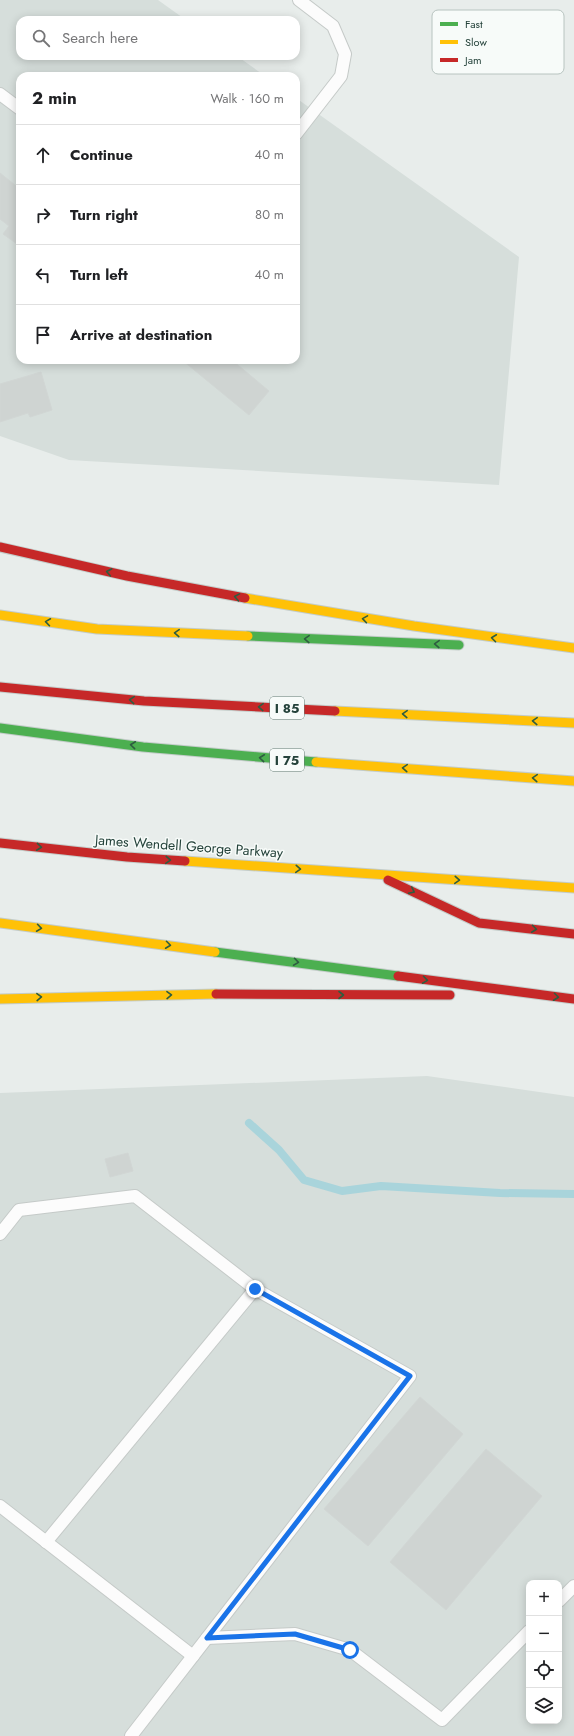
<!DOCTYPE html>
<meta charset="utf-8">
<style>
body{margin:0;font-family:Jost,sans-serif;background:#f2f2f2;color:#202124}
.controls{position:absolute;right:12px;bottom:12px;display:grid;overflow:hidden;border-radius:8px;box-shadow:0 2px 10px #0003}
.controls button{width:36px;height:36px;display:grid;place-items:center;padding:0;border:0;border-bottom:1px solid #e0e0e0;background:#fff;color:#202124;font:20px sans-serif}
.stop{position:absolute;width:12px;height:12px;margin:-9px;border:3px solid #1a73e8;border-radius:50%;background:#fff}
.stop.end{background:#1a73e8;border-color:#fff;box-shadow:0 1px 4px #0008}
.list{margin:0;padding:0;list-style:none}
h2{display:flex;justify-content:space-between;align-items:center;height:52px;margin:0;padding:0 16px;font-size:17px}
h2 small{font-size:13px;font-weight:400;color:#757577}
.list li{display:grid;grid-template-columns:26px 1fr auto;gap:12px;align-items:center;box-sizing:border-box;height:60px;padding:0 16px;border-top:1px solid #e0e0e0}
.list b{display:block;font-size:15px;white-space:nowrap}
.list em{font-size:13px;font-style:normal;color:#757577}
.icon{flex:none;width:22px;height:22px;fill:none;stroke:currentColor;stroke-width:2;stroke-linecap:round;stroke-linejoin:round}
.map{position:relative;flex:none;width:574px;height:1736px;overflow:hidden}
.search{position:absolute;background:#fff;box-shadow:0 2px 10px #0003;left:16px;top:16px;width:284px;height:44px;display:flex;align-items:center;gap:10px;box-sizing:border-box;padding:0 14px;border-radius:12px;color:#757577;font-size:15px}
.panel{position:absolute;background:#fff;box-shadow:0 2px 10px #0003;left:16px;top:72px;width:284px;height:292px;border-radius:12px}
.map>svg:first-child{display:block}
</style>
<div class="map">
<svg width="574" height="1736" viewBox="0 0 574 1736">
<rect width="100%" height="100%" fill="#e8edeb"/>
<g fill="#d6dedb" fill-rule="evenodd">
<polygon points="0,0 158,0 186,20 20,20 20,56 237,56 265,76 20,76 20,360 296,360 296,98 519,257 499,485 69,460 0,436"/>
<path d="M427 1076 574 1097V1736H0V1093ZM529 1583H559V1721H529Z"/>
</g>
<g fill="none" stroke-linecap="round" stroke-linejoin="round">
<polyline stroke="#a9d4db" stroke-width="8" points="249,1123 279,1150 304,1180 342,1191 381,1186 500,1193 574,1194"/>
</g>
<g fill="#cfd4d2" stroke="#d1d6d4">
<polygon points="0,173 20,189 20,246 3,234 9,226 0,219"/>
<polygon points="182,360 232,360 269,391 249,415"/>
<polygon points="41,372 52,410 30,417 28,413 0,422 0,384"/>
<polygon points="128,1153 133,1171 110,1177 105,1159"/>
<polygon points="420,1397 463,1434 368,1546 324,1509"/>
<polygon points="486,1449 542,1496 446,1610 390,1562"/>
</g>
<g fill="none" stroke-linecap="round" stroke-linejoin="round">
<defs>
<g id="lane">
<polyline points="0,94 20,109"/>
<polyline points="296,134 341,76 345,54 333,26 299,0"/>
<polyline points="0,1234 19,1210 135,1196 255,1289 410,1376 131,1736"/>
<polyline points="0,1506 193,1656"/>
<polyline points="46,1542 255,1289"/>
<polyline points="559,1601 574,1586"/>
<polyline points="207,1638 295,1634 350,1650 442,1720 529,1631"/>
</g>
<g id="fast">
<polyline points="248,636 459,645"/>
<polyline points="0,728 143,747 316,762"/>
<polyline points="215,952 398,976"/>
</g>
<g id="slow">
<polyline points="245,598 414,626 574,648"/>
<polyline points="0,615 97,629 248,636"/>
<polyline points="335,711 574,723"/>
<polyline points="316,762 574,781"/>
<polyline points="185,861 574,888"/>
<polyline points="0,923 215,952"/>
<polyline points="0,999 216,994"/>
</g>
<g id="jam">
<polyline points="0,547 127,576 245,598"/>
<polyline points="0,687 144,701 335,711"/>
<polyline points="0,843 127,857 185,861"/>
<polyline points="388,880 479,923 574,934"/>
<polyline points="398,976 574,999"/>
<polyline points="216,994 450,995"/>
</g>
</defs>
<use href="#lane" stroke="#c5cac8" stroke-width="14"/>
<use href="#fast" stroke="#c3ccc9" stroke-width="11"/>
<use href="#slow" stroke="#c3ccc9" stroke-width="11"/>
<use href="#jam" stroke="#c3ccc9" stroke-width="11"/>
<use href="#lane" stroke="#fcfcfc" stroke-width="12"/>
<use href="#fast" stroke="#4caf50" stroke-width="9"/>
<use href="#slow" stroke="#ffc107" stroke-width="9"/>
<use href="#jam" stroke="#c62828" stroke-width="9"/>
</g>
<defs><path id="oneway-chevron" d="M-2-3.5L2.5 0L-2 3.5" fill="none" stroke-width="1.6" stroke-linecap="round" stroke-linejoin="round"/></defs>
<g stroke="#2e5d40">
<use href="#oneway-chevron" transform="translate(109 572) rotate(-169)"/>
<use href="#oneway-chevron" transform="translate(237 597) rotate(-170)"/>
<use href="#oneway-chevron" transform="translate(365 619) rotate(-171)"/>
<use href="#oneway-chevron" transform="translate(48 622) rotate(-172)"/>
<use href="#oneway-chevron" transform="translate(177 633) rotate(-177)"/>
<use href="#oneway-chevron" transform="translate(494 638) rotate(-173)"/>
<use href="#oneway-chevron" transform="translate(307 639) rotate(-178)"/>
<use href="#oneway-chevron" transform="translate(437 644) rotate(-178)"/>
<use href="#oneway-chevron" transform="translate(132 700) rotate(-175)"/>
<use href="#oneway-chevron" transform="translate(261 707) rotate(-177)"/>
<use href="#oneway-chevron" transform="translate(405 714) rotate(-177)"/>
<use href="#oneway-chevron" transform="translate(535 721) rotate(-177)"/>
<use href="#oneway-chevron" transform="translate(133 745) rotate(-174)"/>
<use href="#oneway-chevron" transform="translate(262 758) rotate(-174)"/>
<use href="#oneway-chevron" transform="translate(405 768) rotate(-176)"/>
<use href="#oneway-chevron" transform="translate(535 778) rotate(-176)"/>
<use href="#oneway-chevron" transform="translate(39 847) rotate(6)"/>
<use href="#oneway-chevron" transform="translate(168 860) rotate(4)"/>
<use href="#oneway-chevron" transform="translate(298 869) rotate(4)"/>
<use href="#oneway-chevron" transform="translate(457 880) rotate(4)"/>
<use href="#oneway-chevron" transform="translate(412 891) rotate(25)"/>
<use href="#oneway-chevron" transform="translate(39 928) rotate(8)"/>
<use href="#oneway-chevron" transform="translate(534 929) rotate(7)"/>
<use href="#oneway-chevron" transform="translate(168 945) rotate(7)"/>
<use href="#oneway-chevron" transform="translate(296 962) rotate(8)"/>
<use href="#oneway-chevron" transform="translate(425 980) rotate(8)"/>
<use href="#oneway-chevron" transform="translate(169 995) rotate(-1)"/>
<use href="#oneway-chevron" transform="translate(341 995)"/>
<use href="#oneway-chevron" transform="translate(39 997) rotate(-2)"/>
<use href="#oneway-chevron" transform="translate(556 997) rotate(7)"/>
</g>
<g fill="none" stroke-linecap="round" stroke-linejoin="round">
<polyline stroke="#1a73e8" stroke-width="5" points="255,1289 410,1376 207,1638 295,1634 350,1650"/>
</g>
<g text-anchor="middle" stroke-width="3" stroke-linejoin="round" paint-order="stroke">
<g fill="#f7fbf9" stroke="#637a73" stroke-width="1">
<rect x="270" y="697" width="34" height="22" rx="3"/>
<rect x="270" y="749" width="34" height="22" rx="3"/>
</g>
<g font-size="13" font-weight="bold" fill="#24423a">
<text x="287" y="713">I 85</text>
<text x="287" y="765">I 75</text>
</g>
<g font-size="14" fill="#24423a" stroke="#f7fbf9">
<text transform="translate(189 846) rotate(4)" y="5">James Wendell George Parkway</text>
</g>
</g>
<rect x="432" y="10" width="132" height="64" rx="6" fill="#f7fbf9" stroke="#b8c4c0" stroke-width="1"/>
<rect x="440" y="22" width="18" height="4" fill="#4caf50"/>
<rect x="440" y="40" width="18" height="4" fill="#ffc107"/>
<rect x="440" y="58" width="18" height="4" fill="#c62828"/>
<g font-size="11" fill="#24423a">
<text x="465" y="28">Fast</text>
<text x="465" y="46">Slow</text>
<text x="465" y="64">Jam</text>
</g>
</svg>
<div class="controls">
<button>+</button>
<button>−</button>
<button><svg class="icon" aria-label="locate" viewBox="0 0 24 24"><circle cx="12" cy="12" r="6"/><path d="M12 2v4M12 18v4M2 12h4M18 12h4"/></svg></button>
<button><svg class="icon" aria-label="layers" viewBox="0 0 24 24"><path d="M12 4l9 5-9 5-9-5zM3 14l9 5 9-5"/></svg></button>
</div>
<div class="stop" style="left:350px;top:1650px"></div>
<div class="stop end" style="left:255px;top:1289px"></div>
<div class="search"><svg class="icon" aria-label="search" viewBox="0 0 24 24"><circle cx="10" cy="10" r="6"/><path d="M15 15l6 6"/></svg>Search here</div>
<section class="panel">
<h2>2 min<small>Walk · 160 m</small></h2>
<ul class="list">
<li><svg class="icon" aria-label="ahead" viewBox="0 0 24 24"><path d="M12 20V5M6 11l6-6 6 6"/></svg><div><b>Continue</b></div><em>40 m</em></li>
<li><svg class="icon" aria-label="right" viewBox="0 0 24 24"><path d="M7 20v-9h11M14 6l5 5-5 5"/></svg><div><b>Turn right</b></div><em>80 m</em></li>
<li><svg class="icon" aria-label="left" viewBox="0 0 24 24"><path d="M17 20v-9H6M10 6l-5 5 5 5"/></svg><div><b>Turn left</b></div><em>40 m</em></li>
<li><svg class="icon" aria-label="arrive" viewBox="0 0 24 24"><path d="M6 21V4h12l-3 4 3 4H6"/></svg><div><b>Arrive at destination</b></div></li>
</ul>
</section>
</div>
